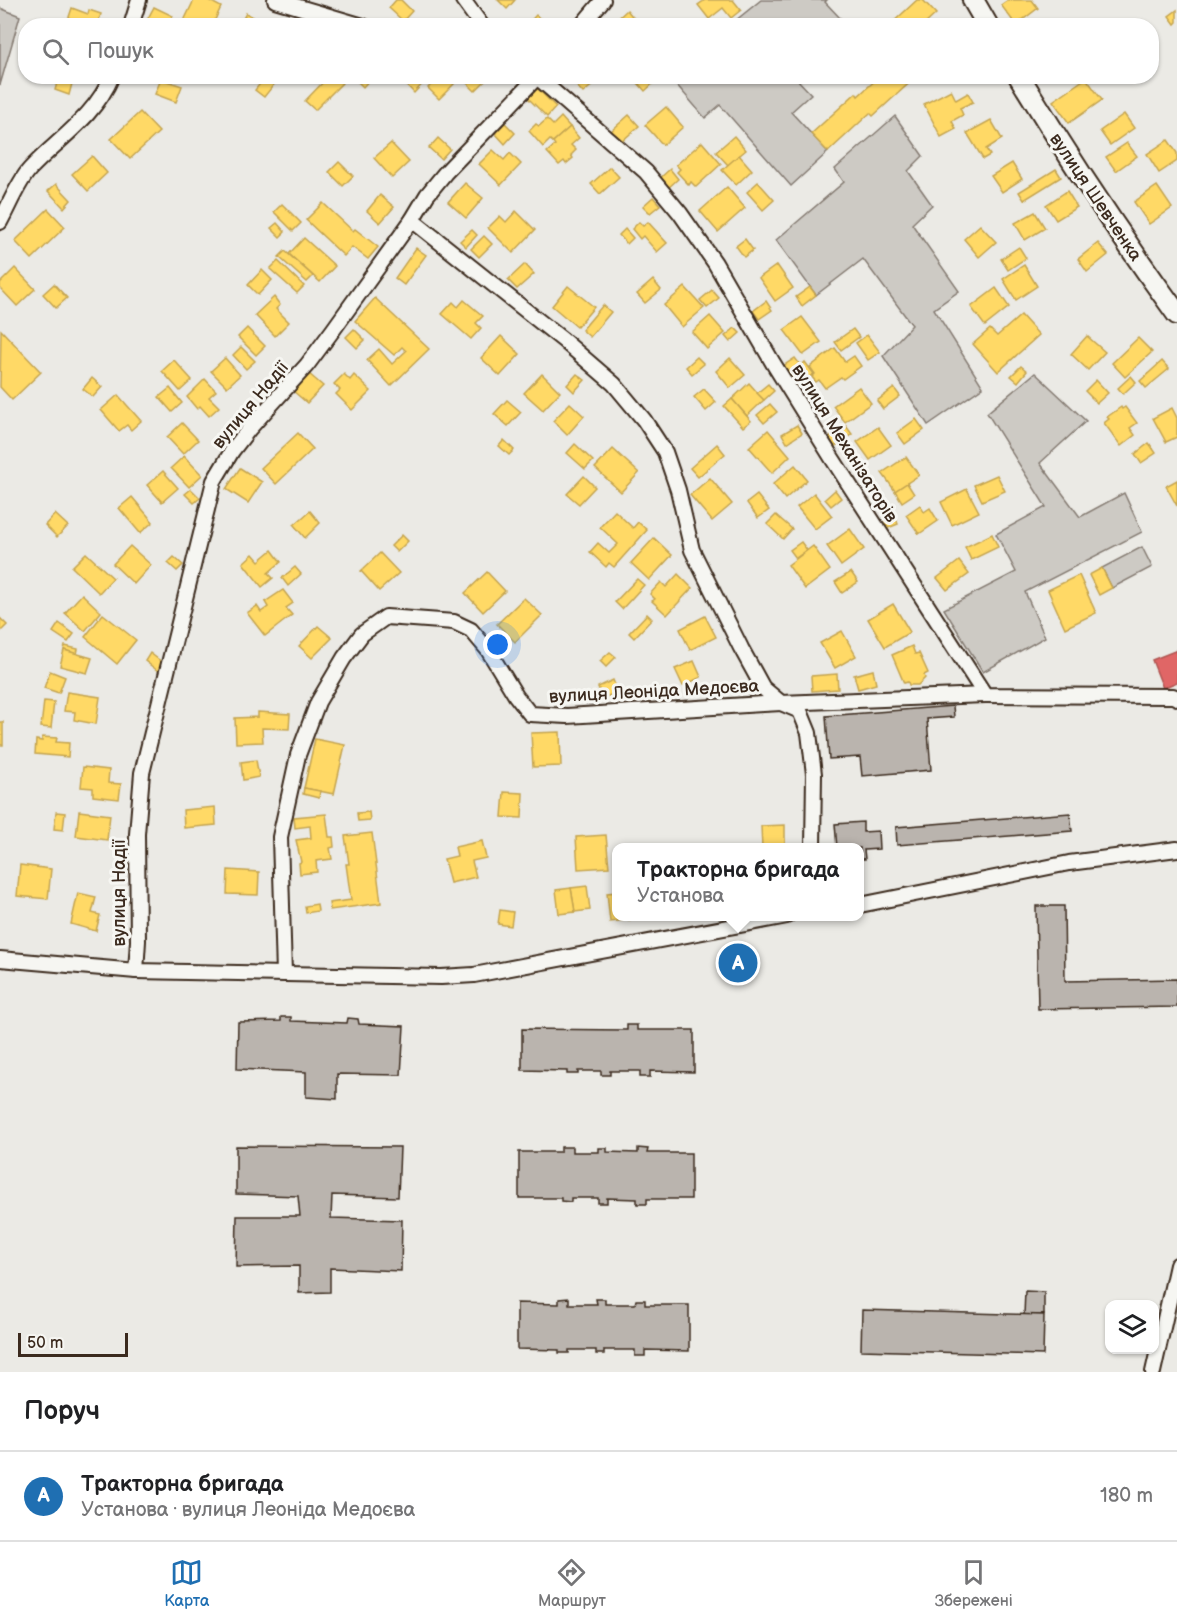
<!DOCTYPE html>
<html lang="uk">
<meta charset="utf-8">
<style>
body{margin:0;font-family:"Balsamiq Sans",sans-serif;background:#f6f6f6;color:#202124}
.controls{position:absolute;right:18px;bottom:18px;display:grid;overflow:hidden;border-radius:12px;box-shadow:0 2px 4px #0004}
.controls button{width:54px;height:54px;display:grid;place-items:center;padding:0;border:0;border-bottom:2px solid #e0e0e0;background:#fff;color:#202124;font:30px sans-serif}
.scale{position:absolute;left:18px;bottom:15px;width:110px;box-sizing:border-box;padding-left:6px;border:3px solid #3b2a1e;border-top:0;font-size:16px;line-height:21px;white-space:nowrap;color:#3b2a1e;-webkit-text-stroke:4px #f6f6f2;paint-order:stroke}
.you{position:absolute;left:498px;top:645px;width:21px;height:21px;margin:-15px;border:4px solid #fff;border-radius:50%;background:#1a73e8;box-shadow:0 0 0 9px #1a73e833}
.badge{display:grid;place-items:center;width:39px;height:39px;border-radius:50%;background:#1f6fb2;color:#fff;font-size:20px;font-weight:700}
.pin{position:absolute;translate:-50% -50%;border:3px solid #fff;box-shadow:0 2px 6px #0006}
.popup{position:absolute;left:612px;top:843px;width:252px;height:78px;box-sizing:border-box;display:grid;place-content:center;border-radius:12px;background:#fff;filter:drop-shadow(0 2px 4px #0005);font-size:20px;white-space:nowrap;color:#757577}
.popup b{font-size:22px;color:#202124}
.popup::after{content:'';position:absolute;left:50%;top:100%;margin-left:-12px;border:12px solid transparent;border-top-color:#fff}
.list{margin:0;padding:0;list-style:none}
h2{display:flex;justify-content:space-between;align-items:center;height:78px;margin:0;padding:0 24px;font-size:26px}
h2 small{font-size:20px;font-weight:400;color:#757577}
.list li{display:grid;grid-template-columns:39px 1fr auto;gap:18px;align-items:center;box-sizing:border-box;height:90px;padding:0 24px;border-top:2px solid #e0e0e0}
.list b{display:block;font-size:22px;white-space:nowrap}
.list p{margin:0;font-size:20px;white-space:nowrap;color:#757577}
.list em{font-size:20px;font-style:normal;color:#757577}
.icon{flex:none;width:33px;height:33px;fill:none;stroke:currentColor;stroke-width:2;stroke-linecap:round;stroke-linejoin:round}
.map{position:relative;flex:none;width:1177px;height:1372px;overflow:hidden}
.search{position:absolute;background:#fff;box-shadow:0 2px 4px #0004;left:18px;right:18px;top:18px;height:66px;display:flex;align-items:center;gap:15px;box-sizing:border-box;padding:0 21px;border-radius:24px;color:#757577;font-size:22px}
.sheet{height:168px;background:#fff}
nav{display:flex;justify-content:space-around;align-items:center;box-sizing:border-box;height:84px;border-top:2px solid #e0e0e0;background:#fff;font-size:16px;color:#757577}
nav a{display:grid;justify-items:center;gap:3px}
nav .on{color:#1f6fb2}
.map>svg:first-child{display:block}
</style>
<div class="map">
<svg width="1177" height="1372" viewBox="0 0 1177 1372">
<rect width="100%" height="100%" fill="#ebeae5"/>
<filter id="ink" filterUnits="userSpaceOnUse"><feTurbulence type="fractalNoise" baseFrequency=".0167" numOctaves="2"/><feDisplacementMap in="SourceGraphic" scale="12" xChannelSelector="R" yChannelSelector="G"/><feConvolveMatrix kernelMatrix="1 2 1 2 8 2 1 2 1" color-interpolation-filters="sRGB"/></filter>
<g filter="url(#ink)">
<g fill="#cdcac4" stroke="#847a71" stroke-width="1.5">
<polygon points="761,0 827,0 825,2 841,19 835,25 730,25"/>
<polygon points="0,8 20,16 0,85"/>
<polygon points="670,77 795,77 811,94 791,112 828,152 791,186 720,105 705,118"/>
<polygon points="895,116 923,156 908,171 932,205 912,224 959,291 934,309 983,387 928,425 883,356 912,325 863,259 816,295 776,240 844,182 835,169"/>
<polygon points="1035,373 1086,421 1040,463 1080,517 1124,493 1142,532 1025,592 1045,637 983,672 944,609 1016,572 996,534 1046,507 987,413"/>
<polygon points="1142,547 1152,567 1112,588 1102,568"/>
</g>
<g fill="#ffd966" stroke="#c4a450" stroke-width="1.5">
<polygon points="194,0 208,0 221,7 212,26 182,25"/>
<polygon points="396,0 401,0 412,11 403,21 389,8"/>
<polygon points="498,0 515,0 507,9"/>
<polygon points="705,0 733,0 741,10 731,18 723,8 709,19 698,5"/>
<polygon points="917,0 923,0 936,14 923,26 889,26"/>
<polygon points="1008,0 1032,0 1038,8 1016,25 1001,5"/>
<polygon points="154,7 173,16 168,26 153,26 146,22"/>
<polygon points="72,8 88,14 89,10 101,14 97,26 66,26"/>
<polygon points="627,10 640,26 610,26"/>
<polygon points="1177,10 1177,22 1175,24 1169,16"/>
<polygon points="246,13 265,24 264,26 239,26"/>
<polygon points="536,15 548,26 526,26"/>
<polygon points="59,76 74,76 69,95 55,90"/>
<polygon points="266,76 280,77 264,97 255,90"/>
<polygon points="329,76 334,76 342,83 315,110 305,101"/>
<polygon points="352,76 373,76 363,87"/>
<polygon points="398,76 430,76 414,93"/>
<polygon points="439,76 446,76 454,84 439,99 428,88"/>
<polygon points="460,76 490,76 475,91"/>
<polygon points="568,76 599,76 601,78 583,93"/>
<polygon points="632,76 661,76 645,91"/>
<polygon points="880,76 922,76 917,81 915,78 873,116 870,113 828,152 811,134 856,93 858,96"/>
<polygon points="1086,78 1102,100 1069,123 1053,101"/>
<polygon points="161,79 182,86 176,102 155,94"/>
<polygon points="537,88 556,107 547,117 528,98"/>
<polygon points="951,90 956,100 968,93 973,102 960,108 963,115 952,121 956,129 941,137 924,104"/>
<polygon points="666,107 683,127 663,145 645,125"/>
<polygon points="140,112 159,132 130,159 111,139"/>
<polygon points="1124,114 1134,128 1110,145 1100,131"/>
<polygon points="629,115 639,126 621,142 611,131"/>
<polygon points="561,117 570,127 553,142 550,140 543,147 529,131 536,124 539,126 547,119 553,125"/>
<polygon points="991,120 1002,139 986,149 990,155 983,159 967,133"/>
<polygon points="505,123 515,133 505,144 495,133"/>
<polygon points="570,127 579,138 571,145 576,150 571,155 573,158 566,164 564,161 559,165 547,152 555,145 553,142"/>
<polygon points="734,136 746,150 728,165 716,152"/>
<polygon points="438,138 450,149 441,159 429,148"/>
<polygon points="1168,140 1177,153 1177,161 1159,173 1147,154"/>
<polygon points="702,142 721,164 696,187 691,182 689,185 677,172 680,169 676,165"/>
<polygon points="391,143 409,162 392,178 374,158"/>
<polygon points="1127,143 1137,156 1116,171 1106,157"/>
<polygon points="493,150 504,160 510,153 521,164 501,185 479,164"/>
<polygon points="739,155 752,170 736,185 722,170"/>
<polygon points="92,156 107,173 88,191 72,174"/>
<polygon points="339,162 353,176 343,186 329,172"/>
<polygon points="1012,163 1022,179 1002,192 991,176"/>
<polygon points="610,167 619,177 600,194 591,184"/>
<polygon points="670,169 678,179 667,189 659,179"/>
<polygon points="1056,169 1061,177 1024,200 1019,192"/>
<polygon points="758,182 774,200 763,210 747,192"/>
<polygon points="465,183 483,198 466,218 448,202"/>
<polygon points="56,184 71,200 64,208 48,191"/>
<polygon points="1157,186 1172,208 1149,224 1134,202"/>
<polygon points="727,187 745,208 718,232 700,211"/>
<polygon points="1067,191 1077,207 1056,220 1046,205"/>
<polygon points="380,195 394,207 380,223 367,211"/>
<polygon points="653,197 660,205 650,213 643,206"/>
<polygon points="323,203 353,231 355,229 378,247 368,259 352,247 344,256 306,220"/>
<polygon points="282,204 301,223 293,231 274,212"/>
<polygon points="48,209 65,227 32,259 15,241"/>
<polygon points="516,211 535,230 513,253 488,228 500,216 506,222"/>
<polygon points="1035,212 1045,228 1025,240 1015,223"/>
<polygon points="639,222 643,226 648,222 667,243 657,252 643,236 640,239 632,229"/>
<polygon points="277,223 285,232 280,237 271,228"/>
<polygon points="980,225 996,242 979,257 964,239"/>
<polygon points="625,229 633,238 627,244 619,235"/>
<polygon points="472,230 477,235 466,247 460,241"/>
<polygon points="484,236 492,244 479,257 471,249"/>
<polygon points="304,238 335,266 320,282 289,254"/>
<polygon points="745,239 753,250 744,257 736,246"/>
<polygon points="1098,243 1108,255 1087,272 1078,259"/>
<polygon points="1019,247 1026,258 1008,270 1001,259"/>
<polygon points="416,248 426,255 404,285 395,278"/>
<polygon points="285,251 313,276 307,282 279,257"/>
<polygon points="278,261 304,286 297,293 270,269"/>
<polygon points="525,264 534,274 517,289 508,280"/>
<polygon points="777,265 793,288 775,301 759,278"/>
<polygon points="1024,265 1037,286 1016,300 1003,279"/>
<polygon points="15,268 35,289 17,306 0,288 0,283"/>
<polygon points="262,270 272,280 258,295 248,285"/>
<polygon points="653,280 661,290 645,303 637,294"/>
<polygon points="54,284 67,298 56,308 43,294"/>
<polygon points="568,286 594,307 577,327 552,306"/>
<polygon points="685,287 704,308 682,327 664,305"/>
<polygon points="810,287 816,295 802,306 796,297"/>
<polygon points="996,288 1009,307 985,326 971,307"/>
<polygon points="712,290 719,298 707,308 700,300"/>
<polygon points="274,297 280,305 276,309 289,322 275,336 255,315"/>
<polygon points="375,298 429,349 391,386 367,360 379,349 392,364 406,351 402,347 394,355 355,321"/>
<polygon points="464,300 483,316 476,323 481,328 471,339 442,314 453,302 458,307"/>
<polygon points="766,301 772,310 759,319 753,311"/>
<polygon points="603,305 611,312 590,337 582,330"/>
<polygon points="1021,315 1039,335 998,372 973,344 990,329 997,336"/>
<polygon points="710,316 725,333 707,349 692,332"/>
<polygon points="802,317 821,342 803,355 784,330"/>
<polygon points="247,328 265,346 256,355 238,337"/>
<polygon points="735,328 740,333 730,342 725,336"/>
<polygon points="354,329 365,340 357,348 346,337"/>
<polygon points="853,329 859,337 841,350 835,342"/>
<polygon points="1,330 41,372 12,400 0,387"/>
<polygon points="867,335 880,352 868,360 856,343"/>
<polygon points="501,336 520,354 500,376 481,358"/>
<polygon points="1087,336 1105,352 1088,370 1071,354"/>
<polygon points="1138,338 1152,352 1125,377 1112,363"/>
<polygon points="241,347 255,361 246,369 233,355"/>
<polygon points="835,348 845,362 854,356 861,366 843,379 841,377 825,388 819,380 816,382 812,377 815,374 810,367"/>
<polygon points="697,357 704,364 692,374 686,367"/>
<polygon points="225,358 240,375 227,387 211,371"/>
<polygon points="730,358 745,375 730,388 716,371"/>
<polygon points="795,358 801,366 805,362 814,374 797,385 783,366"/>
<polygon points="174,360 192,380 180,391 162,371"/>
<polygon points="1162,361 1169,369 1146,388 1140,381"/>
<polygon points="1021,366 1027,371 1018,382 1011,376"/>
<polygon points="308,373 323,386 307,403 292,390"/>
<polygon points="344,374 350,380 354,375 371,391 352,410 336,394 340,390 334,384"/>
<polygon points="542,374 560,392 543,410 524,393"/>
<polygon points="577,374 585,380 574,392 567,385"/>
<polygon points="1131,376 1136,382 1123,394 1118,388"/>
<polygon points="92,378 102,387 93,397 83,389"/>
<polygon points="205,379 216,391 209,397 219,407 209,416 200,406 197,409 187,397"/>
<polygon points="1096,380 1108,393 1097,403 1085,391"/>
<polygon points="749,383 764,400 747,416 732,399"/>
<polygon points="768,384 774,391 764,400 757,393"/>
<polygon points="859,387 871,403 845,422 833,406"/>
<polygon points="170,388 182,403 172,412 159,397"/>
<polygon points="894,388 900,396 883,409 877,401"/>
<polygon points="704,389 716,402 706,411 694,397"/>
<polygon points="118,395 141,421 131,430 127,425 119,431 101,410"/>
<polygon points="732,399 751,421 743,427 724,406"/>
<polygon points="507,400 521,412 508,426 494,414"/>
<polygon points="570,403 584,416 567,435 553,421"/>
<polygon points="770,404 777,412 764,423 757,415"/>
<polygon points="1121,407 1122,409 1125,407 1137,423 1130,428 1135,435 1121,446 1104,423 1109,419 1107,417"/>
<polygon points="1172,408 1177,418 1177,437 1166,442 1153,418"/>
<polygon points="916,419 924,430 905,444 897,433"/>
<polygon points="182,423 198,440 183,454 167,437"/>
<polygon points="797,425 802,433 787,443 782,434"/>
<polygon points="846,426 852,434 834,447 828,439"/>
<polygon points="878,427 891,445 870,460 857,442"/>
<polygon points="768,430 790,456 772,473 749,447"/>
<polygon points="298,433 313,449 276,484 261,468"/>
<polygon points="504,440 514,450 509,455 499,446"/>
<polygon points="1149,443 1156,453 1141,463 1135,454"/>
<polygon points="575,444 593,461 585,469 567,453"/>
<polygon points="717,444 725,454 698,477 690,468"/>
<polygon points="613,449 639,473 621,492 595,468"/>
<polygon points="184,456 202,475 189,487 171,468"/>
<polygon points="906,457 919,475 895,491 882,473"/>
<polygon points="795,465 807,480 785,499 773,484"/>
<polygon points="240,468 262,482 248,503 226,489"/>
<polygon points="163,471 178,488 162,502 147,485"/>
<polygon points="997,475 1005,491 982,501 974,485"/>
<polygon points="584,476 595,487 579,504 567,494"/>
<polygon points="710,478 732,504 712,521 690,495"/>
<polygon points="1177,480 1177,506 1166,486"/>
<polygon points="907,483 914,494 902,502 895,491"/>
<polygon points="191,489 200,498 194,503 185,494"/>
<polygon points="967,489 979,512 952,525 941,502"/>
<polygon points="835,490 841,498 831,506 825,499"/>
<polygon points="814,493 832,516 815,529 797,507"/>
<polygon points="757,495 769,510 758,518 747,503"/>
<polygon points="132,497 153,522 140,533 119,508"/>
<polygon points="920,505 924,512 930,508 938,521 919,534 906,515"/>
<polygon points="310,511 320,523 305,538 294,525"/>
<polygon points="615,511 633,528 638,522 647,530 614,567 609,563 606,567 590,552 598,543 609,553 618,544 600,527"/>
<polygon points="55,514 68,526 57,537 45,525"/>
<polygon points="776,515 792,529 783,539 767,524"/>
<polygon points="895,516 898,524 888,528 885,521"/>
<polygon points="850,529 864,549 841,566 827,546"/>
<polygon points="992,534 998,547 971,560 965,547"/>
<polygon points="402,535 408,541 397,552 391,546"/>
<polygon points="654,538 672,555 649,580 631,563"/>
<polygon points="801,542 807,550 796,558 790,550"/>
<polygon points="130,546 151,565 134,584 113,564"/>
<polygon points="813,546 830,570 805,589 788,565"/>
<polygon points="272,550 281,562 268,573 273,578 262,587 243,563 253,554 259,561"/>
<polygon points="86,553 113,578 99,593 72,567"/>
<polygon points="380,553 399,573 379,591 361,571"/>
<polygon points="174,557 183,565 177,571 168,563"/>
<polygon points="959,561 969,574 947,590 937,578"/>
<polygon points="295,567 301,574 288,586 282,578"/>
<polygon points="1102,568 1112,588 1099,595 1089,575"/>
<polygon points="487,572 505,591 483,612 465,593"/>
<polygon points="851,572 858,582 842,593 835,582"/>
<polygon points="678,574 692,588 667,615 652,601 655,599 650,594 661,582 666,587"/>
<polygon points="1079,575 1096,613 1065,628 1048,590"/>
<polygon points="637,579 644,585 622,609 615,602"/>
<polygon points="283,590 293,603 286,608 292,615 265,636 247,613 257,606 261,612 268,607 265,602"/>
<polygon points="82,594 101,612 85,631 65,613"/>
<polygon points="524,598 542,615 515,642 497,624"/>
<polygon points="893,604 910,632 885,647 868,619"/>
<polygon points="103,614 136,640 117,664 85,637"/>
<polygon points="647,614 652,619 634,638 629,633"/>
<polygon points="705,616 716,637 690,650 680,629"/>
<polygon points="0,618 7,625 0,632"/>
<polygon points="59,623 74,634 68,642 53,632"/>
<polygon points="318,626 332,638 312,658 299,646"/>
<polygon points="842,631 856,656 835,668 820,643"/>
<polygon points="65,646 78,649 77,654 64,650"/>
<polygon points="912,646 915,654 919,653 928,673 924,675 925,678 918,685 909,685 908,682 904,683 892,655"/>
<polygon points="64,650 92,658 87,673 60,666"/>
<polygon points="610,652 616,657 606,667 600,661"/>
<polygon points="150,653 163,663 158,671 145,661"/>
<polygon points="694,661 701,677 683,686 675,669"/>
<polygon points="873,670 876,684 858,689 854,675"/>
<polygon points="50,671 65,677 59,693 44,688"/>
<polygon points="837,674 838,689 812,691 811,676"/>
<polygon points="613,680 618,692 603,698 598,687"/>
<polygon points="67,692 100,697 96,724 74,720 75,712 64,711"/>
<polygon points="44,701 54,702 51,728 41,727"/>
<polygon points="258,712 290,714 289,729 262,728 263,742 236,743 235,718 258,717"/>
<rect x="0" y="722" width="3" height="23"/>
<polygon points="560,732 561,766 533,767 531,733"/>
<polygon points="42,737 57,738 56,742 69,743 68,757 35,754 36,740 42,741"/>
<polygon points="315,739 345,745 334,794 304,788"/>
<polygon points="256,760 259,777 243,780 241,762"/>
<polygon points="83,767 109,770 108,783 121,784 119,799 93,796 93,788 81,787"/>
<polygon points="304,788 320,791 319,798 303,794"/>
<polygon points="504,792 523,793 522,818 502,817"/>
<polygon points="215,807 216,825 184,828 183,810"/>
<polygon points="79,811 110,815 107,840 76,836"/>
<polygon points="56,812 65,813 63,830 54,829"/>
<polygon points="369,812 370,820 358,821 357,813"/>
<polygon points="326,814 329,837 333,837 334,847 330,848 332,859 316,861 317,872 300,874 299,863 301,862 296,840 311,838 310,826 295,828 294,817"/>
<polygon points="785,825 785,848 762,848 761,826"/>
<polygon points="372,833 381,903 330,910 329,903 351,900 346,864 349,864 345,836"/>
<polygon points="606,835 609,867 578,869 576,837"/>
<polygon points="482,841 486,858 472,861 476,877 450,883 444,859 457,856 455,847"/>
<polygon points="20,865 51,869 48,899 17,896"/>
<polygon points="228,870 259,872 258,895 227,894"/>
<polygon points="587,886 590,910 575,912 571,888"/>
<polygon points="571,888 575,912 559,914 556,890"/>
<polygon points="616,892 616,916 645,918 610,922 607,893"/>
<polygon points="78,893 96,897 92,913 100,915 96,931 71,924"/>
<polygon points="317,904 318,911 306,913 305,906"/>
<polygon points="500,910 513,912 511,926 498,924"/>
</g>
<polygon fill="#e06666" stroke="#ae5450" stroke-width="1.5" points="1177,650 1177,682 1163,688 1152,660"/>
<g fill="#bab4ae" stroke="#3b2a1e" stroke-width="1.5">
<polygon points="953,706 954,717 927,719 931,770 862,776 860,757 829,759 826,716"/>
<polygon points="1070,813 1072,831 897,845 896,827"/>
<polygon points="863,822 863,832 878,831 879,849 864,850 865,859 860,859 860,848 837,848 835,824"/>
<polygon points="1036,906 1064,906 1065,981 1177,979 1177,1007 1038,1009"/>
<polygon points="281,1017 291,1017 291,1021 347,1023 348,1018 358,1019 359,1024 404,1026 401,1075 337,1074 337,1099 306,1097 306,1072 237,1069 238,1022 281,1021"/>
<polygon points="627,1025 637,1025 637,1030 694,1030 694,1072 650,1071 650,1077 640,1077 640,1071 610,1071 610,1075 601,1075 601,1071 578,1071 578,1074 567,1074 567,1071 522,1070 522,1029 627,1030"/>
<polygon points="236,1146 400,1147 398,1197 332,1195 331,1218 402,1220 401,1271 330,1268 330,1292 299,1293 299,1266 236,1267 237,1216 300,1216 298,1196 236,1194"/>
<polygon points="561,1147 572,1147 572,1152 599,1152 599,1148 607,1148 607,1152 638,1153 638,1148 648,1149 647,1153 691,1153 691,1199 647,1199 647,1204 637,1204 637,1199 607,1198 607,1203 598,1203 598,1198 571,1198 571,1202 561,1201 561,1198 519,1198 519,1152 561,1152"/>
<polygon points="1025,1291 1044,1292 1044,1315 1024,1315"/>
<polygon points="569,1298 569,1304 597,1304 596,1299 605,1299 605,1304 635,1304 636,1300 645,1300 645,1305 689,1305 689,1351 645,1350 645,1356 635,1356 635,1350 604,1350 604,1354 596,1354 596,1350 569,1350 569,1353 559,1353 559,1350 517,1349 517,1303 559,1304 559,1299"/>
<polygon points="862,1310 1044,1315 1043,1355 861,1350"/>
</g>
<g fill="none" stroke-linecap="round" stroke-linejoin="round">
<defs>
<g id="street">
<polyline points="275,0 363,26"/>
<polyline points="463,0 482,26"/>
<polyline points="131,26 139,0"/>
<polyline points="581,26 603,0"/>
<polyline points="536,76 646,172 680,213 715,263 773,363 832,458 985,695 1173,696 1177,698"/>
<polyline points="412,220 563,340 614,384 644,420 665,452 678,490 692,550 741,648 763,688 781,703 800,711 809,733 814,774 813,848"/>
<path d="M0 222C9 206 18 182 30 169 59 138 94 118 112 76"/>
<polyline points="860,905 1069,863 1177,849"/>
<polyline points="0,959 136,971 441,977 474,975 787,916"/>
<polyline points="136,971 138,941 137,834 142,773 214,481 232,451 249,429 307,365 333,330 412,220 427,195 445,173 538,76"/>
<polyline points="284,974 280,837 298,755 318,702 344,658 362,634 386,617 454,622 471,630 488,650 516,696 530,714 567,716 781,703 985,695"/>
<polyline points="1153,1372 1177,1265"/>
</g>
<g id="secondary">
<polyline points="973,0 988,26"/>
<path d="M1019 76C1069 158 1121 237 1177 314"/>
</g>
</defs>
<use href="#street" stroke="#3b2a1e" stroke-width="18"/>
<use href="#secondary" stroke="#3b2a1e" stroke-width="24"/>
<use href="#street" stroke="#f6f6f2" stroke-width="14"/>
<use href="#secondary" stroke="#f6f6f2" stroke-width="20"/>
</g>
</g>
<g text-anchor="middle" stroke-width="6" stroke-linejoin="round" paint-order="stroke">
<g font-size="18" fill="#3b2a1e" stroke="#f6f6f2">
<text transform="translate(1096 197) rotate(56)" y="6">вулиця Шевченка</text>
<text transform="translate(250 405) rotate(-50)" y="6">вулиця Надії</text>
<text transform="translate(845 443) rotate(58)" y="6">вулиця Механізаторів</text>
<text transform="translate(654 691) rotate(-3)" y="6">вулиця Леоніда Медоєва</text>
<text transform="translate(119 893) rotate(-90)" y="6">вулиця Надії</text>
</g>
</g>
</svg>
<div class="controls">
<button><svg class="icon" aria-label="layers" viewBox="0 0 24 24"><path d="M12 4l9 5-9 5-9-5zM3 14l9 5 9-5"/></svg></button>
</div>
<div class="scale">50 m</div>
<div class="you"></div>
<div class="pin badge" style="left:738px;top:963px">A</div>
<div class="popup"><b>Тракторна бригада</b>Установа</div>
<div class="search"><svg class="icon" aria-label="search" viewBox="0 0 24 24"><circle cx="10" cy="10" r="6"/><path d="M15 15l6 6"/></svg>Пошук</div>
</div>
<section class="sheet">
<h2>Поруч<small></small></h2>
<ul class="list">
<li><span class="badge">A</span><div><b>Тракторна бригада</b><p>Установа · вулиця Леоніда Медоєва</p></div><em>180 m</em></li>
</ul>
</section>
<nav>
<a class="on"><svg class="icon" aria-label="map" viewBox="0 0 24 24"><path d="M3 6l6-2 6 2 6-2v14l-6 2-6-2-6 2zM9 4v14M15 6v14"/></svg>Карта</a>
<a><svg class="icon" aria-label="directions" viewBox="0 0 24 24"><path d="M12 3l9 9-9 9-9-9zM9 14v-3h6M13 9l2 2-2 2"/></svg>Маршрут</a>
<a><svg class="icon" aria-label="saved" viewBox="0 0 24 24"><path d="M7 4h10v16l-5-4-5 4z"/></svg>Збережені</a>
</nav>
